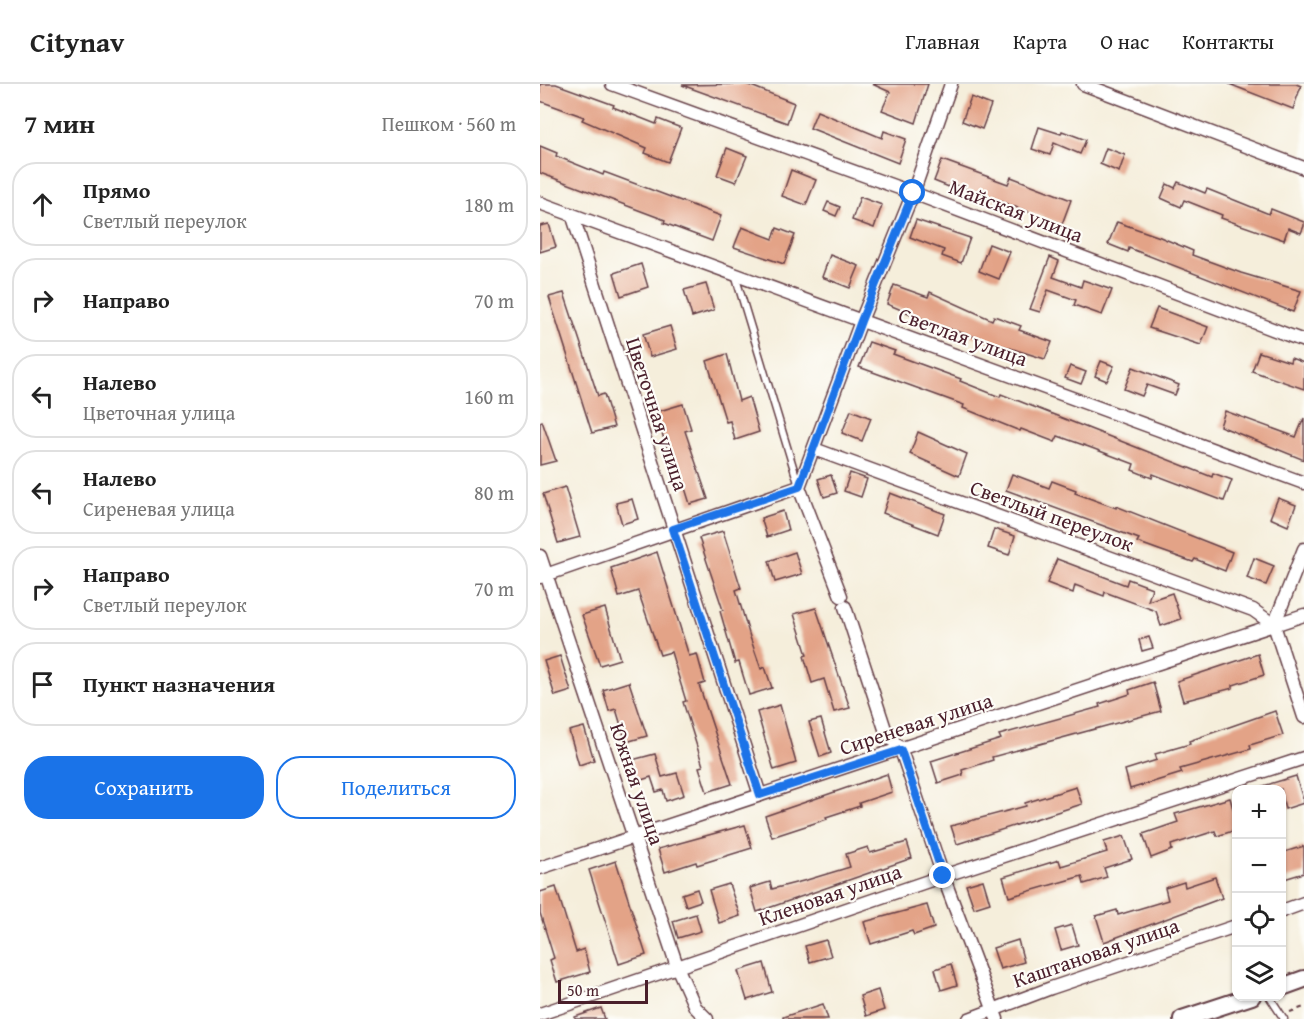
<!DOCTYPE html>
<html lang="ru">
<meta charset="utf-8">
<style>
body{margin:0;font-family:"Gentium Book Plus",serif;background:#f2f2f2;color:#222}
.controls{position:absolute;right:18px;bottom:18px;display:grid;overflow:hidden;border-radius:12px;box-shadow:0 2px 4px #0004}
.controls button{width:54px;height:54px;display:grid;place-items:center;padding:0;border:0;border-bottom:2px solid #e0e0e0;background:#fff;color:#222;font:30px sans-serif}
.scale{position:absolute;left:18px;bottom:15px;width:90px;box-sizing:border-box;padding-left:6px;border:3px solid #4a1f2b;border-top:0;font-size:16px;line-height:21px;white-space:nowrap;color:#4a1f2b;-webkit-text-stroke:4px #fdfcf7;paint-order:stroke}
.stop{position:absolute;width:18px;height:18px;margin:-14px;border:4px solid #1a73e8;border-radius:50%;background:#fff}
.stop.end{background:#1a73e8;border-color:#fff;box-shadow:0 2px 6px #0008}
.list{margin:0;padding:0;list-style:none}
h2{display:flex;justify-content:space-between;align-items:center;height:78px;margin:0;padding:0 24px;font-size:26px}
h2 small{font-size:20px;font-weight:400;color:#767676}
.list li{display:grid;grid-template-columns:39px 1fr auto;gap:18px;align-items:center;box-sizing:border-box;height:84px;margin:0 12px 12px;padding:0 12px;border:2px solid #e0e0e0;border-radius:24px}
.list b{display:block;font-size:22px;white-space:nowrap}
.list p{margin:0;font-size:20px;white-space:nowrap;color:#767676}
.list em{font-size:20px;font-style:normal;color:#767676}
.actions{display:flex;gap:12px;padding:18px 24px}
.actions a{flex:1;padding:14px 0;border:2px solid #1a73e8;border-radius:24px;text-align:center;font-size:21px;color:#1a73e8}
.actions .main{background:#1a73e8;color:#fff}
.icon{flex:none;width:33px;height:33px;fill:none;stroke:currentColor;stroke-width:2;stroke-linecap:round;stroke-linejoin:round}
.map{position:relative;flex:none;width:764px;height:935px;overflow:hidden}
header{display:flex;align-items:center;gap:36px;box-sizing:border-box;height:84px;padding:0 30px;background:#fff;border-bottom:2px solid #e0e0e0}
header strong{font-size:28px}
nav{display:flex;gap:33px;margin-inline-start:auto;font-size:21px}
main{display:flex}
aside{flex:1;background:#fff}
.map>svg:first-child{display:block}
</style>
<header>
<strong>Citynav</strong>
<nav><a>Главная</a><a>Карта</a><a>О нас</a><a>Контакты</a></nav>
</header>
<main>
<aside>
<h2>7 мин<small>Пешком · 560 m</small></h2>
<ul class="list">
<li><svg class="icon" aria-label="ahead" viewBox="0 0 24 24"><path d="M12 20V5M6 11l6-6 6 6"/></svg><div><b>Прямо</b><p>Светлый переулок</p></div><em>180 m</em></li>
<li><svg class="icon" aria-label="right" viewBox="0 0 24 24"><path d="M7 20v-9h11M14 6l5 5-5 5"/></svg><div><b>Направо</b></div><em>70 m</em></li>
<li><svg class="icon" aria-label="left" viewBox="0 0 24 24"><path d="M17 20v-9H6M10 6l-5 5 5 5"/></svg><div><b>Налево</b><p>Цветочная улица</p></div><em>160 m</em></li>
<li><svg class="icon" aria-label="left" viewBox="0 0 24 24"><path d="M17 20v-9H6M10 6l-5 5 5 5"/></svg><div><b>Налево</b><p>Сиреневая улица</p></div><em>80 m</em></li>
<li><svg class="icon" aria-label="right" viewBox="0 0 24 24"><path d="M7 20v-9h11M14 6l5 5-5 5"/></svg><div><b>Направо</b><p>Светлый переулок</p></div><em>70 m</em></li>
<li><svg class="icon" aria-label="arrive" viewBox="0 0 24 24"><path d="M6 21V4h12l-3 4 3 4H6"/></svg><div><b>Пункт назначения</b></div></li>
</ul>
<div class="actions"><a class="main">Сохранить</a><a>Поделиться</a></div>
</aside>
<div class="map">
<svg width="764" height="935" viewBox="0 0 764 935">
<rect width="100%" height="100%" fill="#fdfcf7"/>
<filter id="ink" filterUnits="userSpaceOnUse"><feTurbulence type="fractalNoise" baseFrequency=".0167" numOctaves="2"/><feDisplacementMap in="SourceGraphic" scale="12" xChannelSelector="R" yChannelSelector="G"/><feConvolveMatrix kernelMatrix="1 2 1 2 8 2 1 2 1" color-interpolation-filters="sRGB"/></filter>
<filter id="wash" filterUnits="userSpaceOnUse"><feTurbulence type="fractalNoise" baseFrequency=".008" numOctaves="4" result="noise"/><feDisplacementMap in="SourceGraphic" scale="24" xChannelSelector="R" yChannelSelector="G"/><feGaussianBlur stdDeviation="1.35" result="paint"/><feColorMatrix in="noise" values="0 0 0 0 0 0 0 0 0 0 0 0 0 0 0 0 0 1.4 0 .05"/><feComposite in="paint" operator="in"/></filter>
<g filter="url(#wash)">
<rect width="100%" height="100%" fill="#f5eedb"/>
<g id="blocks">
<g fill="#e3a387">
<polygon points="0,0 16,0 74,21 73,23 116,40 118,35 141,44 128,78 105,69 107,64 42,36 44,33 0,17"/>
<polygon points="206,0 254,19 247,39 142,1"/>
<polygon points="332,0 388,0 376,39 342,26 350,8"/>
<polygon points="689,0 756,0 761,2 753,25"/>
<polygon points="431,13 451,21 442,45 422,37"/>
<polygon points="277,27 342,54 344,47 366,55 358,79 270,44"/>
<polygon points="499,43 521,50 522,47 546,56 540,70 514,59 510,71 492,65"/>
<polygon points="0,62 17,69 16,72 63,91 64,88 181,132 172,157 124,139 125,136 0,89"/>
<polygon points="187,64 207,72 196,98 177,91"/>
<polygon points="566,64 585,71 579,88 560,80"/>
<polygon points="402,76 468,100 471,93 531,116 522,140 415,101 414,105 394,97"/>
<polygon points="251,86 276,96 266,121 242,112"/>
<polygon points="638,98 665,109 667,105 729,130 731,125 764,138 764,142 761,149 748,144 744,156 681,134 682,131 644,116 641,123 621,114 627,100 635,104"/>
<polygon points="320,113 342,121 334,144 312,136"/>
<polygon points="288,118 300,123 296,132 284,127"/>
<polygon points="376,136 430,154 421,179 402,172 404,166 370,153"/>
<polygon points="577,138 620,153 653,167 652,171 701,189 761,207 753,228 589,164 588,168 568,160"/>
<polygon points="9,140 16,163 0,168 0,142"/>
<polygon points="202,143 233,155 237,144 255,151 244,180 194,163"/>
<polygon points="449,160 470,168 459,195 439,187"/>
<polygon points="290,171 319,182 310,204 282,193"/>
<polygon points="510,173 519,177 513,193 541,203 543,196 572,206 562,231 534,221 536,216 508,206 500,228 490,225"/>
<polygon points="101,180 108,203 81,212 74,189"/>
<polygon points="166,200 174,226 152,233 144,206"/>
<polygon points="354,201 388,213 390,208 452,236 454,232 481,242 479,246 512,258 505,275 400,242 347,220"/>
<polygon points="24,209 58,312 64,310 74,343 52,349 9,213"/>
<polygon points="617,224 668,243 661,261 609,244"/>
<polygon points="130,242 137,265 110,273 103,250"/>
<polygon points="329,258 355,267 353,270 421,295 420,297 460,313 461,310 672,393 673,389 692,396 684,417 613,390 612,394 592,386 594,380 549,363 518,352 515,358 481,345 480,347 423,324 424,321 319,283"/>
<polygon points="719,268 750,278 751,274 764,279 764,305 712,287"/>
<polygon points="187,270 199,317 209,313 219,348 195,356 190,337 186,338 167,277"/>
<polygon points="561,277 574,282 567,297 555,292"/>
<polygon points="530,282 546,288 541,300 525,294"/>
<polygon points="593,283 639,301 635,311 607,301 602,312 584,305"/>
<polygon points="143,320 151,345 145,347 168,415 150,420 140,388 134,390 116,328"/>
<polygon points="311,326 331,334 322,357 302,349"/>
<polygon points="685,327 756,353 764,334 764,376 680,342"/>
<polygon points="2,337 16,377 0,381 0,338"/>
<polygon points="378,348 427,370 419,392 370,370"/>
<polygon points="310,389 327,395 321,413 304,407"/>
<polygon points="472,390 509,404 512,397 536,406 535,409 576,424 576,422 692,468 685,487 655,475 653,478 619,466 597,458 599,455 466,406"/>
<polygon points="291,391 297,409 284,413 278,395"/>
<polygon points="25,403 40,453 18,459 3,410"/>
<polygon points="350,409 405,430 398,450 343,429"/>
<polygon points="738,414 756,421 748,442 730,434"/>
<polygon points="92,415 98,435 82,440 76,419"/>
<polygon points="243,427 248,446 227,453 221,434"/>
<polygon points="454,445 475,452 469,471 448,464"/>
<polygon points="183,447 201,504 196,506 210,553 221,585 225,583 232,604 209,611 199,578 195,579 180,527 183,526 159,454"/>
<polygon points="117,468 149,572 157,570 165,599 159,601 192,700 167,708 159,683 163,682 143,618 146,617 131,568 120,571 98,507 79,513 71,484"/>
<polygon points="255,468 262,490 235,498 229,477"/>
<polygon points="714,474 734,482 726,501 707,494"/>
<polygon points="517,475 586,501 588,495 612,504 608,517 632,509 641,535 621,542 616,527 565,508 564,512 535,501 533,509 507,499"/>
<polygon points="65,524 80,575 60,581 42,531"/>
<polygon points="276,524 310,624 294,628 284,595 272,599 264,572 267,571 254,530"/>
<polygon points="609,553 613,564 602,567 599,556"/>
<polygon points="718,570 724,591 693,601 693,604 643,617 637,597"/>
<polygon points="20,572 31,607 15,612 4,577"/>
<polygon points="89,598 107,652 86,658 76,625 69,627 63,606"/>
<polygon points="613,598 621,627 452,673 453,676 422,686 423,691 398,699 391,677 461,655 459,651 560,623 559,620 590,610 589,606"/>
<polygon points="240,621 256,679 234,686 217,628"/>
<polygon points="735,627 743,651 710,661 711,665 640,685 642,689 590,705 585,686 617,676 615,670 650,660 649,657"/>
<polygon points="281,635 291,669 280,673 269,638"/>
<polygon points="44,643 54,676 39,681 29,647"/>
<polygon points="115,670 122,693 137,689 144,711 126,717 123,706 116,708 111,693 98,697 92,676"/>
<polygon points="347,690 352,708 319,719 320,722 286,733 287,735 232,753 225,732"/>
<polygon points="756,692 764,719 745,725 741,705 720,705 720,703"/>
<polygon points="536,703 542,720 417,760 411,742 486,722 485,719"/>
<polygon points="690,714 696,735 696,746 677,752 675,747 631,761 632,766 611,774 603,750 638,738 635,730"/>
<polygon points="205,741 212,764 157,781 156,778 125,788 118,765"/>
<polygon points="584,752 592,775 564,784 567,793 544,800 542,792 469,813 463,793 519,776 521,782 567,768 564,758"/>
<polygon points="367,758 372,774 217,828 210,804 230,798 232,805 267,796 310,783 306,770 328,763 330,769"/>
<polygon points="764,762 764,789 741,796 741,769"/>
<polygon points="76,777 106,871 79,880 49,786"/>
<polygon points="675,793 682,814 564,858 556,832 577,826 578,831 628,816 625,804 644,798 645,803"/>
<polygon points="443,796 450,819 434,824 426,801"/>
<polygon points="189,800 200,832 179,839 169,806"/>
<polygon points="16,803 36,868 44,865 50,888 17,898 10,876 14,874 0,829 0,808"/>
<polygon points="157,805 161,817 146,822 142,810"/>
<polygon points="387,821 394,844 374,851 372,847 331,860 324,838"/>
<polygon points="156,830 161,847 138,854 133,837"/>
<polygon points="532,841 538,861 521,866 515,846"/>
<polygon points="286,856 291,872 270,878 265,862"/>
<polygon points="478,856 484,878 460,885 453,864"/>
<polygon points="224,879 232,908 207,916 198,887"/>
<polygon points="411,880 417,901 401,906 395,885"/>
<polygon points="338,906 344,926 326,932 320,912"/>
<polygon points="283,920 288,935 243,935 243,933"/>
<polygon points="61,924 65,935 35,935 35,933"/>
</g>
</g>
</g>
<g filter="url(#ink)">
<use href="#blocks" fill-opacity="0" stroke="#643e45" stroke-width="1.5"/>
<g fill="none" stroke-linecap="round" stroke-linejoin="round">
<defs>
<g id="service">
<polyline points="195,191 258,399"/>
<polyline points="729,912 744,935"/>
</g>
<g id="minor">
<polyline points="72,0 373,109 764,257"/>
<polyline points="543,0 764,84"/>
<polyline points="0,119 764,399"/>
<polyline points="33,133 220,711"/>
<polyline points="274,365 713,526 734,541"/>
<polyline points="764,465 734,541 764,633"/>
<polyline points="0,472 138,885 155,923 167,935"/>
<polyline points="0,493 259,403"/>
<polyline points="301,512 259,403 321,237 373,109 411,0"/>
<polyline points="305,523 346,648 361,666 403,792 457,935"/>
<path d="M0 784C255 700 510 616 764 531"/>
<polyline points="742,827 764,819"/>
<polyline points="0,930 403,792 764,674"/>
<polyline points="429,935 511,904 696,842"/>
</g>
<g id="secondary">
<polyline points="742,903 764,895"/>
<polyline points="642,935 712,912"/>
</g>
</defs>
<use href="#service" stroke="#643e45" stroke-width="9"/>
<use href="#minor" stroke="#643e45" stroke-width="15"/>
<use href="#secondary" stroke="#643e45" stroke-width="20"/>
<polyline stroke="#643e45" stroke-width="2" stroke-dasharray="4.5 4.5" stroke-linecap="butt" points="750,928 764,923"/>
<use href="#service" stroke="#fff" stroke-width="6"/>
<use href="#minor" stroke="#fff" stroke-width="12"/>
<use href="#secondary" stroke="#fff" stroke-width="16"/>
</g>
</g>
<g fill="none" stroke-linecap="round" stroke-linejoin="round" filter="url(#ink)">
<polyline stroke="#1a73e8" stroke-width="8" points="373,109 321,237 259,403 133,445 220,711 361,666 403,792"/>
</g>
<g text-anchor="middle" stroke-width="4.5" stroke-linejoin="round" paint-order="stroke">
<g font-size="21" fill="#4a1f2b" stroke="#fdfcf7">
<text transform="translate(476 127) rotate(21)" y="7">Майская улица</text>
<text transform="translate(423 253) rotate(20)" y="7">Светлая улица</text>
<text transform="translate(117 330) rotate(72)" y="7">Цветочная улица</text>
<text transform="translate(512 432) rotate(20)" y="7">Светлый переулок</text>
<text transform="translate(376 640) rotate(-18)" y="7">Сиреневая улица</text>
<text transform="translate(97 700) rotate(71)" y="7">Южная улица</text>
<text transform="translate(290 811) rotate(-19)" y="7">Кленовая улица</text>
<text transform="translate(556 869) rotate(-19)" y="7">Каштановая улица</text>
</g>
</g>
</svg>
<div class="controls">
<button>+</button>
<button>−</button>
<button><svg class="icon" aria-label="locate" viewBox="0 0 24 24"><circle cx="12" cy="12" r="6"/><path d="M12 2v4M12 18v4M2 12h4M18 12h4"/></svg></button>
<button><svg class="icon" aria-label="layers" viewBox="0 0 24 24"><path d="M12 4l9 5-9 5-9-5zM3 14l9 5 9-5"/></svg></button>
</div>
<div class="scale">50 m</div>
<div class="stop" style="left:373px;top:109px"></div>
<div class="stop end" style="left:403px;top:792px"></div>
</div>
</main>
